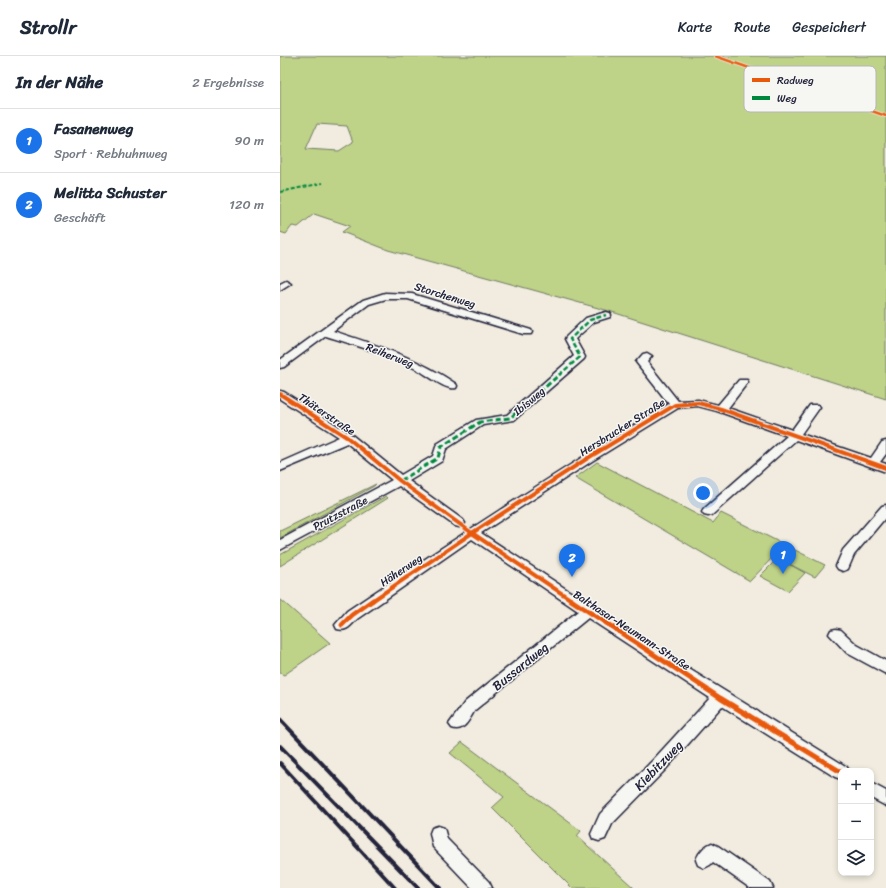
<!DOCTYPE html>
<html lang="de">
<meta charset="utf-8">
<style>
body{margin:0;font-family:Sriracha,sans-serif;background:#f6f6f7;color:#1f2937}
.controls{position:absolute;right:12px;bottom:12px;display:grid;overflow:hidden;border-radius:8px;box-shadow:0 2px 6px #0003}
.controls button{width:36px;height:36px;display:grid;place-items:center;padding:0;border:0;border-bottom:1px solid #e0e1e3;background:#fff;color:#1f2937;font:20px sans-serif}
.you{position:absolute;left:423px;top:437px;width:14px;height:14px;margin:-10px;border:3px solid #fff;border-radius:50%;background:#1a73e8;box-shadow:0 0 0 6px #1a73e833}
.badge{display:grid;place-items:center;width:26px;height:26px;border-radius:50%;background:#1a73e8;color:#fff;font-size:13px;font-weight:700}
.pin{position:absolute;translate:-50% -33px;filter:drop-shadow(0 1px 2px #0008)}
.pin::after{content:'';position:absolute;top:21px;width:14px;height:12px;background:inherit;clip-path:polygon(0 0,100% 0,50% 100%)}
.list{margin:0;padding:0;list-style:none}
h2{display:flex;justify-content:space-between;align-items:center;height:52px;margin:0;padding:0 16px;font-size:17px}
h2 small{font-size:13px;font-weight:400;color:#747a83}
.list li{display:grid;grid-template-columns:26px 1fr auto;gap:12px;align-items:center;box-sizing:border-box;height:64px;padding:0 16px;border-top:1px solid #e0e1e3}
.list b{display:block;font-size:15px;white-space:nowrap}
.list p{margin:0;font-size:13px;white-space:nowrap;color:#747a83}
.list em{font-size:13px;font-style:normal;color:#747a83}
.icon{flex:none;width:22px;height:22px;fill:none;stroke:currentColor;stroke-width:2;stroke-linecap:round;stroke-linejoin:round}
.map{position:relative;flex:none;width:606px;height:832px;overflow:hidden}
header{display:flex;align-items:center;gap:24px;box-sizing:border-box;height:56px;padding:0 20px;background:#fff;border-bottom:1px solid #e0e1e3}
header strong{font-size:19px}
nav{display:flex;gap:22px;margin-inline-start:auto;font-size:14px}
main{display:flex}
aside{flex:1;background:#fff}
.map>svg:first-child{display:block}
</style>
<header>
<strong>Strollr</strong>
<nav><a>Karte</a><a>Route</a><a>Gespeichert</a></nav>
</header>
<main>
<aside>
<h2>In der Nähe<small>2 Ergebnisse</small></h2>
<ul class="list">
<li><span class="badge">1</span><div><b>Fasanenweg</b><p>Sport · Rebhuhnweg</p></div><em>90 m</em></li>
<li><span class="badge">2</span><div><b>Melitta Schuster</b><p>Geschäft</p></div><em>120 m</em></li>
</ul>
</aside>
<div class="map">
<svg width="606" height="832" viewBox="0 0 606 832">
<rect width="100%" height="100%" fill="#f1ecdf"/>
<filter id="ink" filterUnits="userSpaceOnUse"><feTurbulence type="fractalNoise" baseFrequency=".025" numOctaves="2"/><feDisplacementMap in="SourceGraphic" scale="8" xChannelSelector="R" yChannelSelector="G"/><feConvolveMatrix kernelMatrix="1 2 1 2 8 2 1 2 1" color-interpolation-filters="sRGB"/></filter>
<g filter="url(#ink)">
<g fill="#bed288" stroke="#707a62" fill-rule="evenodd">
<path d="M0 0H606V343L329 255 108 194 62 176 70 170 34 158 18 171 12 170 6 178 0 176ZM37 68 67 70 73 86 59 95 26 93Z"/>
<polygon points="317,406 433,467 441,457 545,509 535,521 509,508 525,517 508,535 480,520 498,502 494,500 470,525 295,422"/>
<polygon points="96,428 94,430 0,482 0,475"/>
<polygon points="106,440 108,442 0,510 0,499"/>
<polygon points="0,543 50,587 4,619 0,617"/>
<polygon points="182,686 301,775 297,780 354,832 292,832 212,752 224,741 170,697"/>
</g>
<g fill="none" stroke-linecap="round" stroke-linejoin="round">
<defs>
<g id="minor">
<polygon points="6,224 11,227 0,234 0,227"/>
<path d="M105 237 132 238 251 274 252 276 251 278H243L128 243H106L89 248 53 275C96 289 138 302 176 328L177 330 176 332C166 335 148 319 138 314 109 299 78 290 46 280L4 311 0 312V304L83 244Z"/>
<polygon points="326,256 330,257 331,259 330,261 314,266 295,283 305,301 304,303 234,364 203,369 166,393 162,405 129,425 183,464 185,467 183,470 179,471 175,470 119,430 0,494 0,484 112,424 67,387 0,415 0,407 59,381 0,343 0,335 4,336 72,379 121,419 153,400 157,388 196,364 227,359 294,300 285,283 286,281 306,262"/>
<path d="M367 297 372 300 367 306 398 345 418 344 438 349 459 324H467L468 326 448 352 512 374 530 349H538L540 351 521 378 591 402 602 386 606 385V398L600 406 606 408V416L516 384 432 459 428 460 424 459 422 456 424 453 507 380 437 355 418 350 398 352 312 405 201 477 380 595 567 711 568 715H561V723L555 721 442 650 385 714 332 768 325 783 319 785 313 783 311 778 320 758 373 704 430 642 308 562 195 654C189 663 184 677 172 672L169 668 185 646 298 555 192 483 77 563C71 569 67 576 57 573L55 569 67 555C173 484 279 414 389 348L356 306 363 298Z"/>
<polygon points="606,449 606,461 574,499 568,513 563,515 558,513 556,510 563,494 602,450"/>
<polygon points="556,573 561,574 577,589 606,605 606,618 567,597 549,578 551,574"/>
<polygon points="591,727 606,735 606,750 591,742"/>
<polygon points="158,770 164,772 167,783 209,826 212,832 192,832 153,791 150,777 152,772"/>
<path d="M432 787 438 790 490 826 493 832H470L433 806 430 809 424 812 418 809 416 804C419 796 424 790 432 787Z"/>
</g>
</defs>
<use href="#minor" stroke="#22223b" stroke-width="3"/>
<use href="#minor" fill="#f6f6f2" fill-rule="evenodd"/>
<g stroke="#22223b" stroke-width="4">
<polyline points="0,663 160,832"/>
<polyline points="0,690 138,832"/>
<polyline points="0,707 115,832"/>
</g>
<polyline stroke="#00873e" stroke-width="2" stroke-dasharray="4 2" stroke-linecap="butt" points="0,136 43,127"/>
<polyline stroke="#00873e" stroke-width="2.5" stroke-dasharray="5 2.5" stroke-linecap="butt" points="279,319 300,301 290,283 310,264 326,259"/>
<polyline stroke="#00873e" stroke-width="3" stroke-dasharray="6 3" stroke-linecap="butt" points="120,425 158,402 161,391 200,366 230,362 280,318"/>
<defs>
<polyline id="cycleway-far2" points="435,0 606,60"/>
<g id="cycleway-far1">
<polyline points="0,338 68,382 120,425 192,477 293,545"/>
<polyline points="92,545 192,477 308,402 395,349 418,347 441,353 606,412"/>
</g>
<g id="cycleway">
<polyline points="291,544 440,642 561,716"/>
<polyline points="62,569 72,559 93,544"/>
</g>
</defs>
<use href="#cycleway-far2" stroke="#f6f6f2" stroke-width="4"/>
<use href="#cycleway-far1" stroke="#f6f6f2" stroke-width="6"/>
<use href="#cycleway" stroke="#f6f6f2" stroke-width="8"/>
<use href="#cycleway-far2" stroke="#e8590c" stroke-width="2.5"/>
<use href="#cycleway-far1" stroke="#e8590c" stroke-width="4"/>
<use href="#cycleway" stroke="#e8590c" stroke-width="5"/>
</g>
</g>
<g text-anchor="middle" stroke-width="3" stroke-linejoin="round" paint-order="stroke">
<g font-size="11" fill="#22223b" stroke="#f6f6f2">
<text transform="translate(165 239) rotate(17)" y="4">Storchenweg</text>
<text transform="translate(110 299) rotate(21)" y="4">Reiherweg</text>
<text transform="translate(249 345) rotate(-40)" y="4">Ibisweg</text>
<text transform="translate(47 358) rotate(34)" y="4">Thäterstraße</text>
<text transform="translate(342 371) rotate(-32)" y="4">Hersbrucker Straße</text>
<text transform="translate(60 457) rotate(-28)" y="4">Prutzstraße</text>
<text transform="translate(121 514) rotate(-34)" y="4">Häherweg</text>
<text transform="translate(352 574) rotate(33)" y="4">Balthasar-Neumann-Straße</text>
</g>
<g font-size="13" fill="#22223b" stroke="#f6f6f2">
<text transform="translate(240 610) rotate(-39)" y="5">Bussardweg</text>
<text transform="translate(378 709) rotate(-46)" y="5">Kiebitzweg</text>
</g>
</g>
<rect x="464" y="10" width="132" height="46" rx="6" fill="#f6f6f2" stroke="#b6b6bb" stroke-width="1"/>
<rect x="472" y="22" width="18" height="4" fill="#e8590c"/>
<rect x="472" y="40" width="18" height="4" fill="#00873e"/>
<g font-size="11" fill="#22223b">
<text x="497" y="28">Radweg</text>
<text x="497" y="46">Weg</text>
</g>
</svg>
<div class="controls">
<button>+</button>
<button>−</button>
<button><svg class="icon" aria-label="layers" viewBox="0 0 24 24"><path d="M12 4l9 5-9 5-9-5zM3 14l9 5 9-5"/></svg></button>
</div>
<div class="you"></div>
<div class="pin badge" style="left:503px;top:518px">1</div>
<div class="pin badge" style="left:292px;top:521px">2</div>
</div>
</main>
